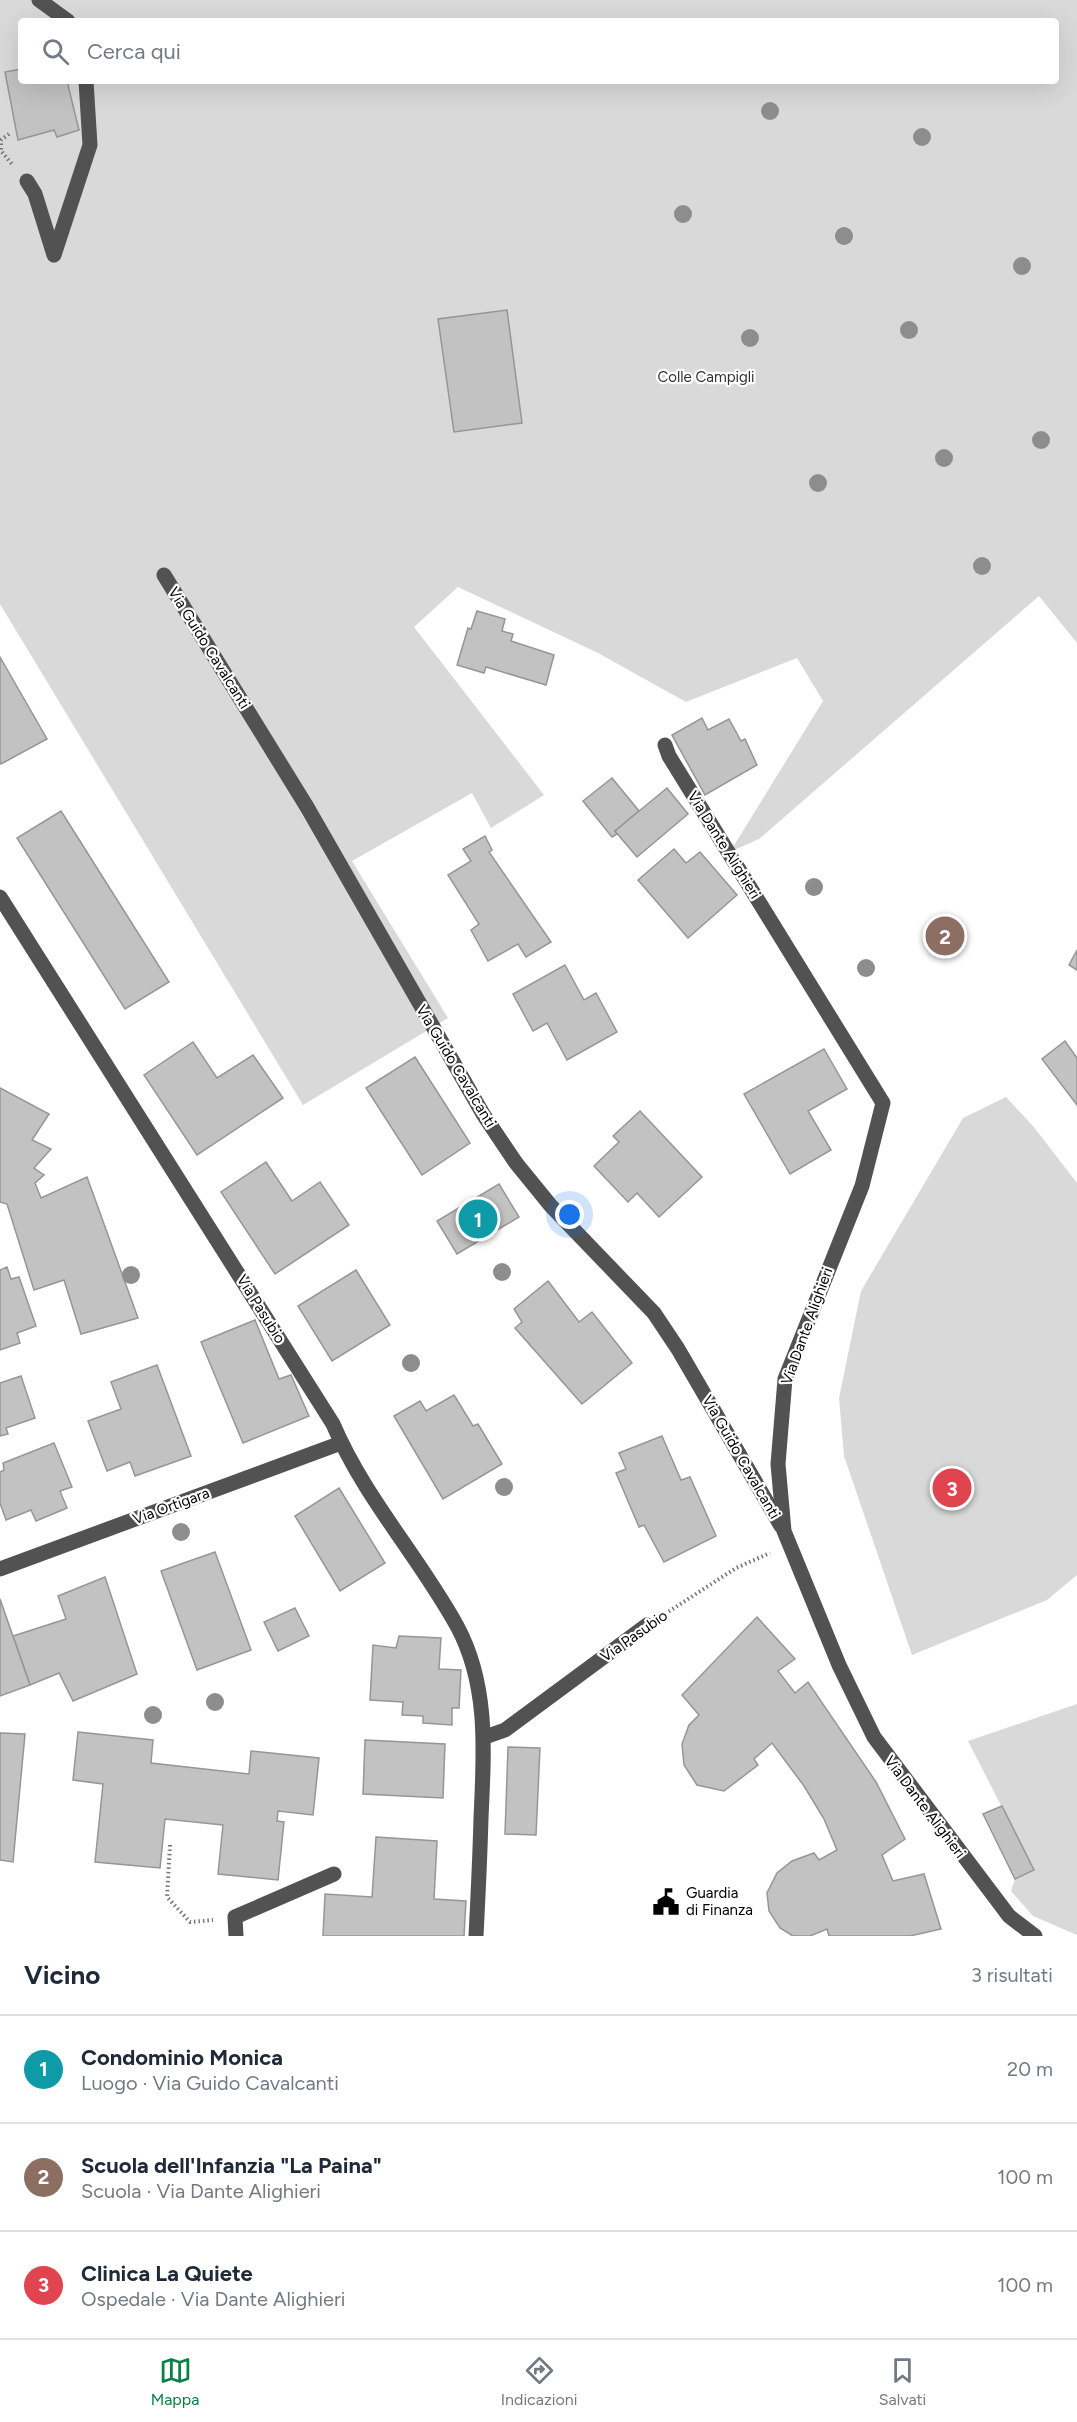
<!DOCTYPE html>
<html lang="it">
<meta charset="utf-8">
<style>
body{margin:0;font-family:Figtree,sans-serif;background:#f6f6f7;color:#1f2937}
.you{position:absolute;left:570px;top:1215px;width:21px;height:21px;margin:-15px;border:4px solid #fff;border-radius:50%;background:#1a73e8;box-shadow:0 0 0 9px #1a73e833}
.badge{display:grid;place-items:center;width:39px;height:39px;border-radius:50%;background:#0b8043;color:#fff;font-size:20px;font-weight:700}
.pin{position:absolute;translate:-50% -50%;border:3px solid #fff;box-shadow:0 2px 6px #0006}
.list{margin:0;padding:0;list-style:none}
h2{display:flex;justify-content:space-between;align-items:center;height:78px;margin:0;padding:0 24px;font-size:26px}
h2 small{font-size:20px;font-weight:400;color:#747a83}
.list li{display:grid;grid-template-columns:39px 1fr auto;gap:18px;align-items:center;box-sizing:border-box;height:108px;padding:0 24px;border-top:2px solid #e0e1e3}
.list b{display:block;font-size:22px;white-space:nowrap}
.list p{margin:0;font-size:20px;white-space:nowrap;color:#747a83}
.list em{font-size:20px;font-style:normal;color:#747a83}
.icon{flex:none;width:33px;height:33px;fill:none;stroke:currentColor;stroke-width:2;stroke-linecap:round;stroke-linejoin:round}
.map{position:relative;flex:none;width:1077px;height:1936px;overflow:hidden}
.search{position:absolute;background:#fff;box-shadow:0 6px 24px #0002;left:18px;right:18px;top:18px;height:66px;display:flex;align-items:center;gap:15px;box-sizing:border-box;padding:0 21px;border-radius:6px;color:#747a83;font-size:22px}
.sheet{height:402px;background:#fff}
nav{display:flex;justify-content:space-around;align-items:center;box-sizing:border-box;height:84px;border-top:2px solid #e0e1e3;background:#fff;font-size:16px;color:#747a83}
nav a{display:grid;justify-items:center;gap:3px}
nav .on{color:#0b8043}
.map>svg:first-child{display:block}
</style>
<div class="map">
<svg width="1077" height="1936" viewBox="0 0 1077 1936">
<rect width="100%" height="100%" fill="#fff"/>
<g fill="#d9d9d9" fill-rule="evenodd">
<path d="M0 0H1077V643L1039 596 759 839 730 852 823 701 797 658 686 702 598 653 458 587 414 627 544 795 491 828 472 793 352 861 448 1018 303 1105 0 604ZM21 21H1056V81H21Z"/>
<polygon points="1006,1097 1033,1126 1077,1183 1077,1575 1047,1600 912,1655 844,1456 839,1398 861,1291 963,1118"/>
<polygon points="1077,1704 1077,1935 1033,1916 1011,1891 1015,1879 1034,1870 968,1741"/>
</g>
<g fill="#c2c2c2" stroke="#969696" stroke-width="1.5">
<polygon points="21,69 21,81 67,81 79,130 57,137 54,130 18,140 5,72"/>
<polygon points="507,310 522,423 454,432 438,319"/>
<polygon points="477,611 505,619 502,631 513,634 511,641 554,655 546,685 486,667 484,673 457,665 468,628 471,629"/>
<polygon points="0,657 47,739 1,764 0,762"/>
<polygon points="702,718 708,730 729,719 741,741 745,739 757,765 705,795 672,735"/>
<polygon points="612,778 639,811 615,831 617,834 612,837 583,801"/>
<polygon points="667,788 688,814 637,857 615,831"/>
<polygon points="61,811 169,982 125,1009 17,838"/>
<polygon points="485,836 492,850 489,852 551,942 526,957 518,944 488,961 471,930 479,924 448,875 471,861 463,849"/>
<polygon points="674,849 686,863 700,852 737,895 688,938 638,880"/>
<polygon points="1077,950 1077,970 1069,965"/>
<polygon points="565,965 584,1000 596,993 617,1032 567,1060 547,1023 533,1031 513,994"/>
<polygon points="1065,1041 1077,1058 1077,1105 1042,1059"/>
<polygon points="193,1042 217,1078 253,1055 283,1098 197,1155 144,1075"/>
<polygon points="824,1049 847,1089 808,1111 831,1150 790,1174 744,1094"/>
<polygon points="415,1057 470,1143 422,1175 366,1088"/>
<polygon points="0,1088 49,1114 32,1140 51,1149 34,1168 44,1175 35,1183 41,1198 87,1177 138,1318 81,1334 64,1280 34,1290 7,1204 0,1202"/>
<polygon points="640,1111 702,1177 659,1217 637,1193 628,1202 594,1166 619,1142 613,1136"/>
<polygon points="266,1162 292,1201 320,1182 349,1225 275,1274 221,1192"/>
<polygon points="499,1184 519,1217 457,1254 437,1221"/>
<polygon points="7,1267 11,1279 19,1277 36,1326 17,1333 20,1343 0,1350 0,1270"/>
<polygon points="356,1270 390,1325 332,1361 298,1306"/>
<polygon points="548,1281 579,1322 592,1312 632,1363 582,1404 515,1328 522,1322 514,1309"/>
<polygon points="255,1320 279,1379 291,1375 309,1416 243,1443 201,1342"/>
<polygon points="157,1365 191,1456 135,1476 130,1462 107,1471 88,1421 121,1409 111,1382"/>
<polygon points="21,1376 35,1418 6,1428 8,1434 0,1436 0,1383"/>
<polygon points="454,1395 473,1426 478,1424 502,1464 443,1499 394,1416 420,1401 426,1411"/>
<polygon points="662,1436 681,1480 690,1477 716,1536 664,1562 644,1525 639,1527 616,1473 626,1469 619,1453"/>
<polygon points="54,1443 72,1487 60,1491 67,1508 36,1521 31,1510 6,1520 0,1503 0,1472 4,1470 3,1463"/>
<polygon points="339,1488 385,1563 340,1591 295,1516"/>
<polygon points="215,1552 251,1650 197,1670 161,1571"/>
<polygon points="105,1577 137,1674 73,1701 59,1673 30,1685 13,1636 66,1619 58,1596"/>
<polygon points="0,1599 30,1685 0,1696"/>
<polygon points="295,1608 309,1636 278,1651 264,1622"/>
<polygon points="757,1617 795,1659 778,1671 795,1693 808,1682 876,1782 905,1839 882,1855 893,1881 924,1874 941,1929 910,1936 829,1936 827,1929 810,1936 793,1936 780,1928 769,1911 767,1893 777,1873 792,1861 814,1853 819,1860 837,1850 824,1819 804,1786 772,1743 754,1759 758,1765 724,1791 697,1785 684,1765 682,1744 689,1725 699,1715 682,1695"/>
<polygon points="399,1636 441,1638 439,1669 461,1670 459,1708 452,1708 452,1725 423,1723 423,1716 402,1715 403,1702 370,1700 373,1645 396,1648"/>
<polygon points="78,1732 153,1740 151,1763 249,1774 251,1751 319,1758 313,1815 278,1811 277,1821 284,1822 278,1880 218,1874 223,1825 165,1819 160,1868 95,1862 103,1784 73,1780"/>
<polygon points="0,1733 25,1734 13,1862 0,1860"/>
<polygon points="365,1740 445,1744 443,1798 363,1794"/>
<polygon points="508,1747 540,1748 536,1835 505,1834"/>
<polygon points="1002,1806 1034,1870 1015,1879 983,1814"/>
<polygon points="376,1837 437,1841 434,1899 466,1901 464,1936 323,1936 325,1894 372,1897"/>
</g>
<g fill="none" stroke-linecap="round" stroke-linejoin="round">
<g stroke="#747474" stroke-width="4" stroke-dasharray="1.5 3" stroke-linecap="butt">
<polyline points="9,134 1,140 1,151 12,164"/>
<polyline points="665,1614 736,1568 770,1553"/>
<polyline points="170,1845 167,1897 190,1922 213,1920"/>
</g>
<g stroke="#525252" stroke-width="15">
<polyline points="39,0 68,21"/>
<polyline points="27,181 35,194 54,255 90,145 86,81"/>
<polyline points="164,575 307,807 483,1114 516,1163 551,1206 654,1313 678,1349 781,1526"/>
<polyline points="665,745 669,756 883,1103 862,1186 785,1379 778,1464 784,1531 839,1665 874,1737 1009,1916 1035,1936"/>
<path d="M0 897 333 1424C364 1497 419 1557 457 1626 489 1685 484 1752 481 1818 480 1857 478 1897 476 1936"/>
<polyline points="0,1569 341,1443"/>
<polyline points="485,1737 505,1730 647,1625"/>
<polyline points="236,1936 235,1917 334,1874"/>
</g>
</g>
<g fill="#8d8d8d">
<circle cx="770" cy="111" r="9"/>
<circle cx="922" cy="137" r="9"/>
<circle cx="683" cy="214" r="9"/>
<circle cx="844" cy="236" r="9"/>
<circle cx="1022" cy="266" r="9"/>
<circle cx="909" cy="330" r="9"/>
<circle cx="750" cy="338" r="9"/>
<circle cx="1041" cy="440" r="9"/>
<circle cx="944" cy="458" r="9"/>
<circle cx="818" cy="483" r="9"/>
<circle cx="982" cy="566" r="9"/>
<circle cx="814" cy="887" r="9"/>
<circle cx="866" cy="968" r="9"/>
<circle cx="502" cy="1272" r="9"/>
<circle cx="131" cy="1275" r="9"/>
<circle cx="411" cy="1363" r="9"/>
<circle cx="504" cy="1487" r="9"/>
<circle cx="181" cy="1532" r="9"/>
<circle cx="215" cy="1702" r="9"/>
<circle cx="153" cy="1715" r="9"/>
</g>
<defs>
<symbol id="civic-bare" viewBox="-9 -9 18 18"><path d="M-.6-6.5H3V-4.5H.6V-3L4-1V1h2V6H-6V1h2V-1L-.6-3ZM-1.2 2.5V6h2.4V2.5Z" fill="#000" stroke="#fff" stroke-width="2.5" paint-order="stroke"/></symbol>
</defs>
<g fill-rule="evenodd">
<use href="#civic-bare" x="647" y="1883" width="38" height="38"/>
</g>
<g text-anchor="middle" stroke-width="4.5" stroke-linejoin="round" paint-order="stroke">
<g font-size="15" fill="#303030" stroke="#fff">
<text x="706" y="382">Colle Campigli</text>
</g>
<g font-size="15" fill="#000" stroke="#fff">
<text transform="translate(209 648) rotate(58)" y="5">Via Guido Cavalcanti</text>
<text transform="translate(724 845) rotate(58)" y="5">Via Dante Alighieri</text>
<text transform="translate(456 1066) rotate(59)" y="5">Via Guido Cavalcanti</text>
<text transform="translate(261 1309) rotate(58)" y="5">Via Pasubio</text>
<text transform="translate(807 1326) rotate(-70)" y="5">Via Dante Alighieri</text>
<text transform="translate(741 1457) rotate(60)" y="5">Via Guido Cavalcanti</text>
<text transform="translate(171 1506) rotate(-20)" y="5">Via Ortigara</text>
<text transform="translate(634 1636) rotate(-35)" y="5">Via Pasubio</text>
<text transform="translate(925 1807) rotate(53)" y="5">Via Dante Alighieri</text>
</g>
<g font-size="15" fill="#000" stroke="#fff" text-anchor="start">
<text x="686" y="1898">Guardia<tspan x="686" dy="17">di Finanza</tspan></text>
</g>
</g>
</svg>
<div class="you"></div>
<div class="pin badge" style="left:478px;top:1219px;background:#0f9aa8">1</div>
<div class="pin badge" style="left:945px;top:936px;background:#8d6e63">2</div>
<div class="pin badge" style="left:952px;top:1488px;background:#e0444e">3</div>
<div class="search"><svg class="icon" aria-label="search" viewBox="0 0 24 24"><circle cx="10" cy="10" r="6"/><path d="M15 15l6 6"/></svg>Cerca qui</div>
</div>
<section class="sheet">
<h2>Vicino<small>3 risultati</small></h2>
<ul class="list">
<li><span class="badge" style="background:#0f9aa8">1</span><div><b>Condominio Monica</b><p>Luogo · Via Guido Cavalcanti</p></div><em>20 m</em></li>
<li><span class="badge" style="background:#8d6e63">2</span><div><b>Scuola dell'Infanzia &quot;La Paina&quot;</b><p>Scuola · Via Dante Alighieri</p></div><em>100 m</em></li>
<li><span class="badge" style="background:#e0444e">3</span><div><b>Clinica La Quiete</b><p>Ospedale · Via Dante Alighieri</p></div><em>100 m</em></li>
</ul>
</section>
<nav>
<a class="on"><svg class="icon" aria-label="map" viewBox="0 0 24 24"><path d="M3 6l6-2 6 2 6-2v14l-6 2-6-2-6 2zM9 4v14M15 6v14"/></svg>Mappa</a>
<a><svg class="icon" aria-label="directions" viewBox="0 0 24 24"><path d="M12 3l9 9-9 9-9-9zM9 14v-3h6M13 9l2 2-2 2"/></svg>Indicazioni</a>
<a><svg class="icon" aria-label="saved" viewBox="0 0 24 24"><path d="M7 4h10v16l-5-4-5 4z"/></svg>Salvati</a>
</nav>
